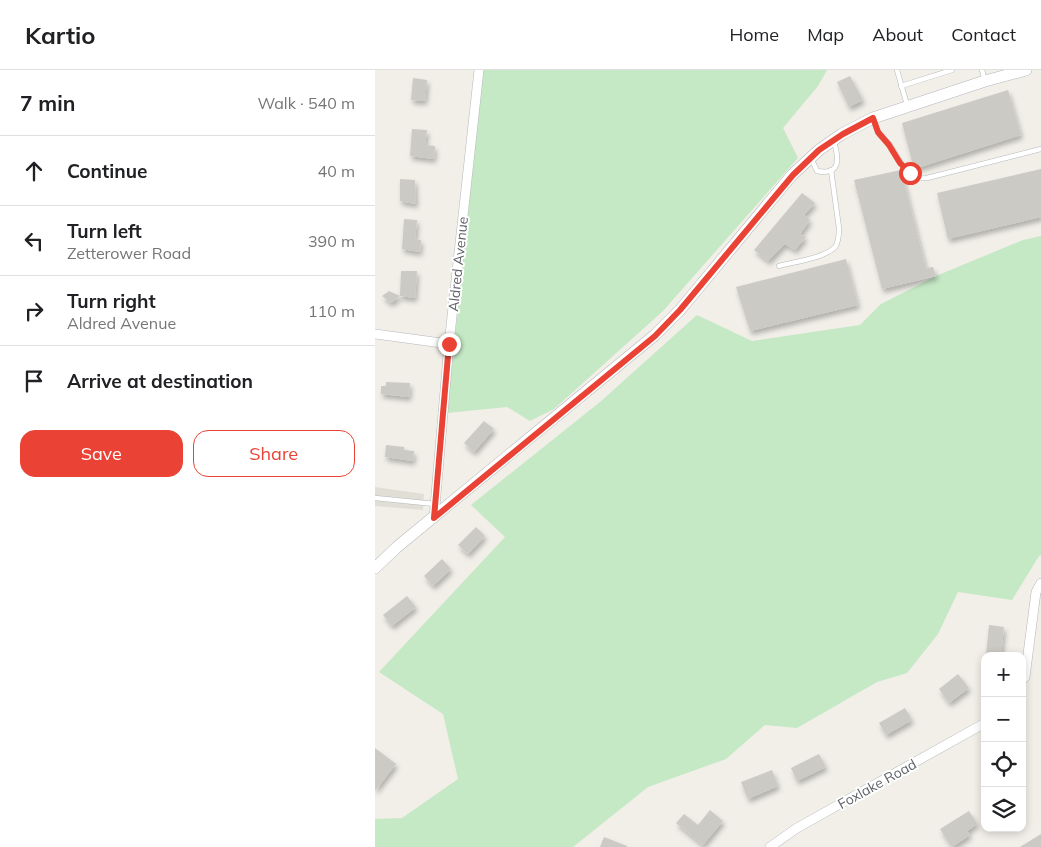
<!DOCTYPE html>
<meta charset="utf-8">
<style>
body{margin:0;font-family:Mulish,sans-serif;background:#f6f6f6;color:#202124}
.controls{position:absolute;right:15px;bottom:15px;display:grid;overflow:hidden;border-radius:10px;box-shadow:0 2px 8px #0003}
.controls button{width:45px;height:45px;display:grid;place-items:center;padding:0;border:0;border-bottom:1px solid #e0e0e0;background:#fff;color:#202124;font:25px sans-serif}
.stop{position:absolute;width:15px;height:15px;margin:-11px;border:4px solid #ea4335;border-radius:50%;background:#fff}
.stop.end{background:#ea4335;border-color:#fff;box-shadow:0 1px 5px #0008}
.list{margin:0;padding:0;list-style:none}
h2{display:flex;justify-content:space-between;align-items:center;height:65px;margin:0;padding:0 20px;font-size:21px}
h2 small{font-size:16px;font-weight:400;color:#757577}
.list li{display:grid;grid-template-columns:32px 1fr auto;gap:15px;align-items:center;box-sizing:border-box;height:70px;padding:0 20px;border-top:1px solid #e0e0e0}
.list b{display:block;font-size:19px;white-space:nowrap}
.list p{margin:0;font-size:16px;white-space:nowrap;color:#757577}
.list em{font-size:16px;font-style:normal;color:#757577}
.actions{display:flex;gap:10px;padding:15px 20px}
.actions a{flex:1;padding:11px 0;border:1px solid #ea4335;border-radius:15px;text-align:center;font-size:18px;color:#ea4335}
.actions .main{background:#ea4335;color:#fff}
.icon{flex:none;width:28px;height:28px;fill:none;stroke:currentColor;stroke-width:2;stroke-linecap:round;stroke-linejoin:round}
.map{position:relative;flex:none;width:666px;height:777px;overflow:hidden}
header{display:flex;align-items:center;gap:30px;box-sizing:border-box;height:70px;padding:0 25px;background:#fff;border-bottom:1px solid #e0e0e0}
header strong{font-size:24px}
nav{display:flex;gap:28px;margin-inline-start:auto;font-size:18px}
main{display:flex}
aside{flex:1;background:#fff}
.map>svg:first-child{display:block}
</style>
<header>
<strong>Kartio</strong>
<nav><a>Home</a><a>Map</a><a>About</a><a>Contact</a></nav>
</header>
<main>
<aside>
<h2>7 min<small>Walk · 540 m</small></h2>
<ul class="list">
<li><svg class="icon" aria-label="ahead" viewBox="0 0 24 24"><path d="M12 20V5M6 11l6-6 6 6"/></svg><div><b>Continue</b></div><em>40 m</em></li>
<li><svg class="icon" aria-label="left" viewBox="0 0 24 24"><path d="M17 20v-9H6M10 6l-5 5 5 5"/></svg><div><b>Turn left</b><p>Zetterower Road</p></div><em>390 m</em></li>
<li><svg class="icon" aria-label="right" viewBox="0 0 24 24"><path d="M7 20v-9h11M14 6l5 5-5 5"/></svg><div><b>Turn right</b><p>Aldred Avenue</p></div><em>110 m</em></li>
<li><svg class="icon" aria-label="arrive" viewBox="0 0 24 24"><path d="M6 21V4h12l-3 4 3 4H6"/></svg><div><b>Arrive at destination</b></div></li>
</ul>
<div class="actions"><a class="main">Save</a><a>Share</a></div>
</aside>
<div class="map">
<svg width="666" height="777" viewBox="0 0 666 777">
<defs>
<filter id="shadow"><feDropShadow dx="2" dy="4" stdDeviation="2.5" flood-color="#0004"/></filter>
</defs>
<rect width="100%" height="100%" fill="#f1efe8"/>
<polygon fill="#e1ded6" points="0,417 49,424 48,440 0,436"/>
<g fill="#c5e8c5">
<polygon points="108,0 452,0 443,16 408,58 423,88 288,241 179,339 155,351 132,337 72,343"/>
<polygon points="666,166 666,485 664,486 637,530 583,522 563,564 532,603 502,612 422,658 390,655 351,689 273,717 198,777 0,777 0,749 27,748 83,709 68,644 4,602 130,467 96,435 225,332 322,245 377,271 485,255 506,234 561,206 648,170"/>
</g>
<g fill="#cccac5" filter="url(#shadow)">
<polygon points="475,6 488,30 474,37 462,12"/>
<polygon points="38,8 52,10 50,31 36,30"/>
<polygon points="633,20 646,65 539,99 527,53"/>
<polygon points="37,59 52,60 50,75 60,76 59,89 35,86"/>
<polygon points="666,99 666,147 573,169 562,123"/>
<polygon points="526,100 551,198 558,197 561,206 507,219 479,110"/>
<polygon points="25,109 40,110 41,134 25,131"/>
<polygon points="427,123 440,133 429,145 435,150 425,164 431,167 420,180 410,174 393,191 379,180"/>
<polygon points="29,149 42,150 40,169 46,170 45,182 27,179"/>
<polygon points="471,189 483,235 375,261 361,217"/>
<polygon points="26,201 42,201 40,228 25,226"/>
<polygon points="14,221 25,226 16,233 7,226"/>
<polygon points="11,312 35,313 34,327 6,324 6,316 11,316"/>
<polygon points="109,351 119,359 99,382 89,373"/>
<polygon points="11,375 29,377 29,380 39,381 38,391 10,387"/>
<polygon points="101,457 110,466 93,484 83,475"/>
<polygon points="67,489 76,499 58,516 49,506"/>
<polygon points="32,526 41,537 17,556 8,545"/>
<polygon points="614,555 629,557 626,586 611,585"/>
<polygon points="583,604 594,618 574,633 564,619"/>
<polygon points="530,638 537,650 511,665 504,653"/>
<polygon points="0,678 21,694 0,721"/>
<polygon points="444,684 451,697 422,711 416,698"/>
<polygon points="397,700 403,716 373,729 366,712"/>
<polygon points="335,740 348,751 328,775 301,753 309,744 323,755"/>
<polygon points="594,741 602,754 592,761 595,765 577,777 565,759"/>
<polygon points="666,764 666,777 645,777"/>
<polygon points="229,767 252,776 252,777 225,777"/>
</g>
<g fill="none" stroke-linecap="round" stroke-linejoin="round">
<defs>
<g id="service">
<polyline points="522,0 532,35"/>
<polyline points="607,0 610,11"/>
<polyline points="526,16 577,0"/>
<path d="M498 48C500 53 501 59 504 64 507 68 512 71 515 75 525 90 531 109 552 108L666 79"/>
<path d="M436 88 442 101C466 106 464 88 459 72"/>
<path d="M404 196C418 192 450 188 460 177 464 172 464 164 464 158L456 100"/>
<polyline points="0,428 60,434"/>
</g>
<g id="minor">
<polyline points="0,264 74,274"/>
<polyline points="59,448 74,274 104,0"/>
<polyline points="647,610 650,607 661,522 666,513"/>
<polyline points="395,777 422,758 610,653"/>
</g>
<polyline id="tertiary" points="0,498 22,477 280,265 305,240 417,105 444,80 467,64 498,48 610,11 651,0"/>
</defs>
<use href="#service" stroke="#b5b8bc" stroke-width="5.5"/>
<use href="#minor" stroke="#b5b8bc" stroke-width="10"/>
<use href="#tertiary" stroke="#b5b8bc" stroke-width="12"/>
<use href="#service" stroke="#fff" stroke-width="4.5"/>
<use href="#minor" stroke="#fff" stroke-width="9"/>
<use href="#tertiary" stroke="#fff" stroke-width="11"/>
</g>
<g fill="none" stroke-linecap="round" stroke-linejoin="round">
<polyline stroke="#ea4335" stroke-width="6" points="74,274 59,448 280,266 305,240 418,105 444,80 468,64 498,48 503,62 514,75 525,93 535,103"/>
</g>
<g text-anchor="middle" stroke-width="4" stroke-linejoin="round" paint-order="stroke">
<g font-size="14" fill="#5f6368" stroke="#fff">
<text transform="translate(83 194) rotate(-84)" y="5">Aldred Avenue</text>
<text transform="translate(502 714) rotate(-29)" y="5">Foxlake Road</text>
</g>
</g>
</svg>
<div class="controls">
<button>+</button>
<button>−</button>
<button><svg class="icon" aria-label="locate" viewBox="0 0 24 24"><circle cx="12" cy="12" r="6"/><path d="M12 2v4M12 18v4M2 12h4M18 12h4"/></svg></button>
<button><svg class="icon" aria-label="layers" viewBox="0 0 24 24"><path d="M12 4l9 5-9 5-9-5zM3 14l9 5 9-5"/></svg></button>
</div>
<div class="stop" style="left:535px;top:103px"></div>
<div class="stop end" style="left:74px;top:274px"></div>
</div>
</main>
